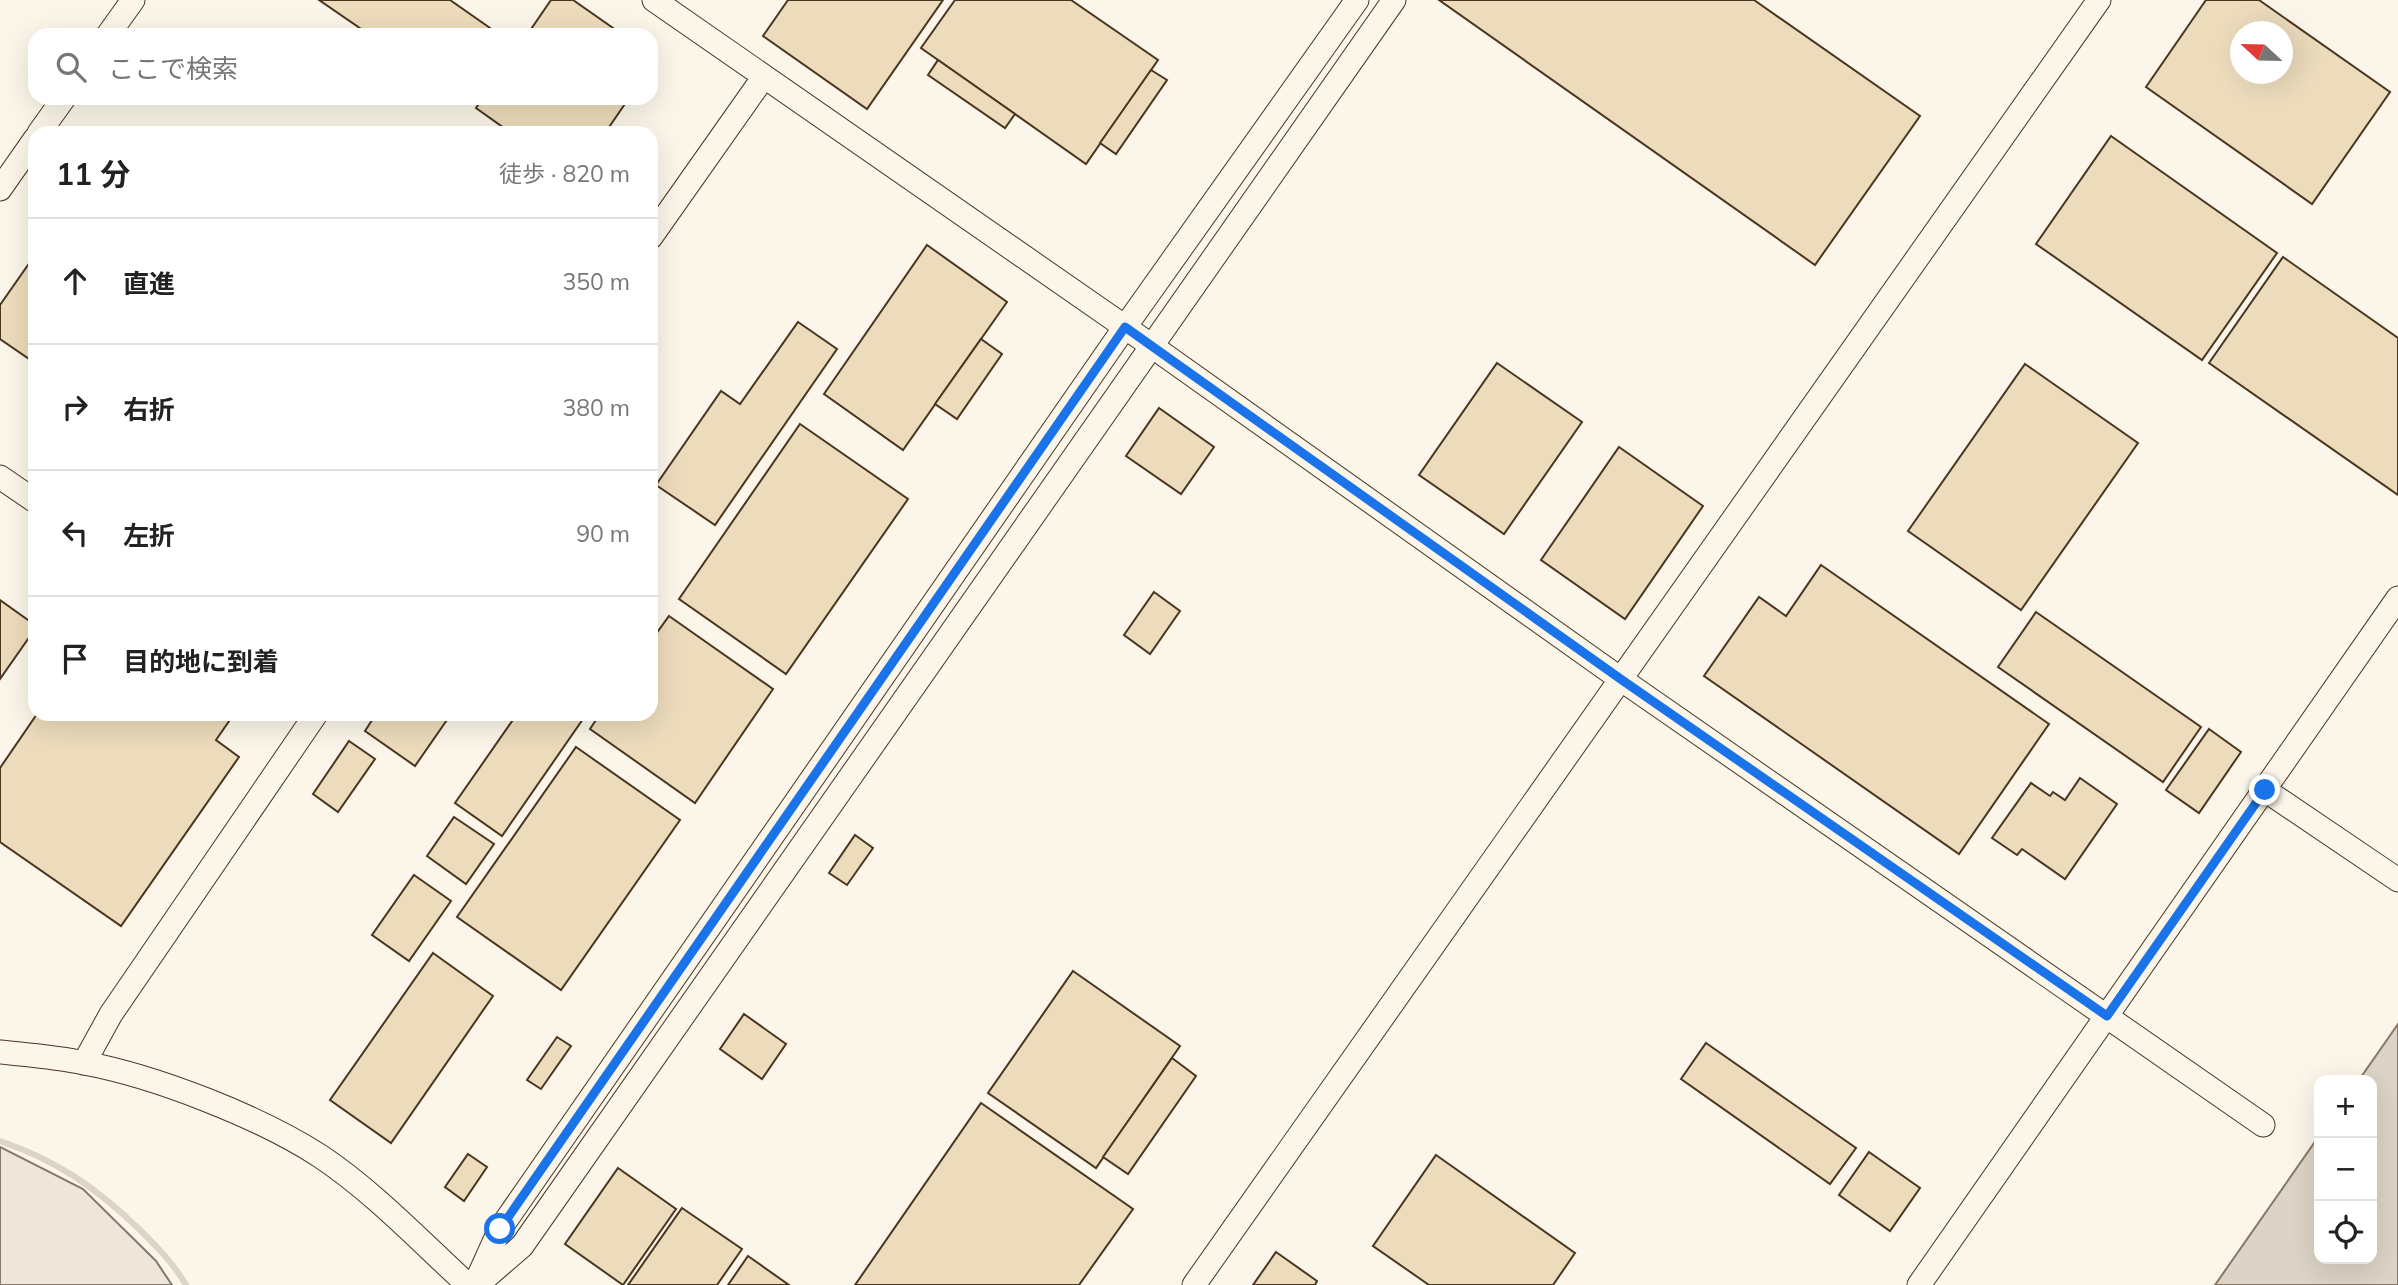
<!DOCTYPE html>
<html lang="ja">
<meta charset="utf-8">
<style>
body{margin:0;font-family:Mulish,"Noto Sans JP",sans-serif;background:#f2f2f2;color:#222}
.controls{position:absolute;right:21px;bottom:21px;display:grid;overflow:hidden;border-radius:14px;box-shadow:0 7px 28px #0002}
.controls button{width:63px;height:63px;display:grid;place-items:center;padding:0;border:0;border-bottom:2px solid #e0e0e0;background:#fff;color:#222;font:35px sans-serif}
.compass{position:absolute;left:2230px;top:21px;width:63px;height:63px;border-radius:50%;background:#fff;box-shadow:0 7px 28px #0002;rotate:292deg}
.stop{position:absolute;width:21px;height:21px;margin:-16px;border:5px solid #1a73e8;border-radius:50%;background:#fff}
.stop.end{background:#1a73e8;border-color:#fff;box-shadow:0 2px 7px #0008}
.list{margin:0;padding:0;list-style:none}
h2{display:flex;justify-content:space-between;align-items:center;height:91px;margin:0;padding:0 28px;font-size:30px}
h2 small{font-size:23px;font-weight:400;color:#767676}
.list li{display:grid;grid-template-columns:46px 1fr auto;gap:21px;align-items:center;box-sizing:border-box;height:126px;padding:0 28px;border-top:2px solid #e0e0e0}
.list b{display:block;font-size:26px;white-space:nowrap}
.list em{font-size:23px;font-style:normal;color:#767676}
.icon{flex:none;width:38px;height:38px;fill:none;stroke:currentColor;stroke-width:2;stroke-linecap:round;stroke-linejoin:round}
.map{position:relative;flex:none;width:2398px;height:1285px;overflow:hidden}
.search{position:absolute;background:#fff;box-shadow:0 7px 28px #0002;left:28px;top:28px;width:630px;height:77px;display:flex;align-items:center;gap:18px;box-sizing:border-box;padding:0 24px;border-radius:21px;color:#767676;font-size:26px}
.panel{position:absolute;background:#fff;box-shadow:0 7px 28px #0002;left:28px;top:126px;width:630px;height:595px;border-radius:21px}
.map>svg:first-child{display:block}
</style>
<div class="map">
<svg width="2398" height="1285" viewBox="0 0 2398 1285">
<rect width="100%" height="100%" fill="#fbf6e9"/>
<polygon fill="#ede6d9" stroke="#887966" stroke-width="2" points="0,1147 83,1189 156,1261 172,1285 0,1285"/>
<polygon fill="#dcd4c6" stroke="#887966" stroke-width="2" points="2398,1024 2398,1285 2215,1285 2319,1136 2319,1259 2372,1259 2372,1080 2359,1080"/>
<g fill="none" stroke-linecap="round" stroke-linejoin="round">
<path stroke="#dcd4c6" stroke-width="6" d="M0 1141C57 1160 98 1189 141 1231 158 1248 174 1264 186 1285"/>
</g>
<g fill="#ecdcbc" stroke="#4a3520" stroke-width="2" fill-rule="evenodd">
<polygon points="319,0 450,0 500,35 370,35"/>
<polygon points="551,0 573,0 623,35 527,35"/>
<polygon points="788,0 943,0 867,109 763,36"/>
<polygon points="955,0 1071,0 1158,60 1086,164 921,48"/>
<polygon points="1439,0 1754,0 1920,116 1815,265"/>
<path d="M2206 0H2259L2390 92 2312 204 2146 87ZM2240 32H2282V74H2240Z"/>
<polygon points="938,60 1015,114 1005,128 928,75"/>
<polygon points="1151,70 1167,80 1116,154 1100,143"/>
<polygon points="483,98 629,98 605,133 511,133 476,108"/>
<polygon points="2111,136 2277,253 2202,360 2036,244"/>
<polygon points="927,245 1007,302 903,450 824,394"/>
<polygon points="35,255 35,363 0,339 0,305"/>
<polygon points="2283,257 2398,338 2398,495 2209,363"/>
<polygon points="798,322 837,349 715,525 656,485 721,391 740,404"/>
<polygon points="981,339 1002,354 957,419 935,404"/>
<polygon points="1497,363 1582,422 1504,534 1419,475"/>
<polygon points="2025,364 2138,443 2021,610 1908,531"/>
<polygon points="1159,408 1214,447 1181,494 1126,456"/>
<polygon points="800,424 908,499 786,674 679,599"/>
<polygon points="1619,447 1703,506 1625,619 1541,560"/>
<polygon points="1821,565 2049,724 1959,854 1704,676 1759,597 1786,616"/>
<polygon points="1154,592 1180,611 1150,654 1124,635"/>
<polygon points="0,600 35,625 35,629 0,679"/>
<polygon points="2036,612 2201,727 2163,782 1998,667"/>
<polygon points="669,616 773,689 695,803 590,729 600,714 651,714 651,641"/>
<polygon points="37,714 234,714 216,740 239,757 121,926 0,842 0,768"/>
<polygon points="376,714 445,714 449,717 415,766 365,731"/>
<polygon points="517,714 576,714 583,719 502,836 455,803"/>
<polygon points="2209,729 2241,752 2199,813 2166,790"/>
<polygon points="349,741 375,759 338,812 313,794"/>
<polygon points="576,747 680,820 561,990 457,917"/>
<polygon points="2080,778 2117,804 2065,879 2022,849 2017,855 1992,838 2031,783 2050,796 2053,792 2065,800"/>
<polygon points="454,817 494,844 466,884 427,856"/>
<polygon points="855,835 873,848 847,885 829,873"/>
<polygon points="414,875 451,901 409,961 372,935"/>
<polygon points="433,953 493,996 391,1143 330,1100"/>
<polygon points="1073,971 1180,1046 1096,1168 988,1093"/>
<polygon points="744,1014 786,1044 762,1079 720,1049"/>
<polygon points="557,1037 571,1046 541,1089 527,1080"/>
<polygon points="1706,1043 1856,1148 1830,1184 1681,1079"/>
<polygon points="1172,1058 1196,1076 1128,1174 1103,1157"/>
<polygon points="981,1103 1133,1209 1079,1285 855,1285"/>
<polygon points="1869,1152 1920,1188 1890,1231 1839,1195"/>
<polygon points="468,1154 487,1167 464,1201 445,1187"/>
<polygon points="1436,1155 1575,1253 1553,1285 1429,1285 1373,1246"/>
<polygon points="618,1168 676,1209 623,1285 565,1244"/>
<polygon points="682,1208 742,1249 717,1285 628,1285"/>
<polygon points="1276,1252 1317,1281 1315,1285 1253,1285"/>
<polygon points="748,1256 789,1285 728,1285"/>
</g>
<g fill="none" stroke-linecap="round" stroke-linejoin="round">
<defs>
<g id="minor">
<polyline points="654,0 1125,327 1622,680 2263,1125"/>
<polyline points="108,35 133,0"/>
<polyline points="39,133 64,98"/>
<polyline points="0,189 35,139"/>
<polyline points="651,237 763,78"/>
<polyline points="0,477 35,501"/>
<polyline points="2265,790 2398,880"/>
<path d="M0 1052C28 1055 57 1057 84 1063 155 1076 260 1117 320 1156 374 1192 421 1242 468 1285"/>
<polyline points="84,1063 111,1014 316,714"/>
<polyline points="476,1282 500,1229 1125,327 1357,0"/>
<polyline points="477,1285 522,1246 1394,0"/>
<polyline points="1194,1285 2099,0"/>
<polyline points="1919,1285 2398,598"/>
</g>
</defs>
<use href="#minor" stroke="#4a3520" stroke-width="25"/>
<use href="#minor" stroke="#fbf6e9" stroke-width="23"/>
</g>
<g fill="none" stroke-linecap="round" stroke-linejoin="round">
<polyline stroke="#1a73e8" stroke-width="9" points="500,1229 1125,327 1622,680 2107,1016 2265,790"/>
</g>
</svg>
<div class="controls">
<button>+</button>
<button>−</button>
<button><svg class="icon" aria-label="locate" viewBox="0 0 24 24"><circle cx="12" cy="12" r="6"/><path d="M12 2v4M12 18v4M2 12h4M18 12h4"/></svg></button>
</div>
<svg class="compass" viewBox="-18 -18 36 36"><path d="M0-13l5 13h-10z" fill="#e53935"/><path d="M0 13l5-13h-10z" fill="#767676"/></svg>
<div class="stop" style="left:500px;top:1229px"></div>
<div class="stop end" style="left:2265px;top:790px"></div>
<div class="search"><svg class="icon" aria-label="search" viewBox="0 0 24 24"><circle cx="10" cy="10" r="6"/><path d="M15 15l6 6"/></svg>ここで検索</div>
<section class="panel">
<h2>11 分<small>徒歩 · 820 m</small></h2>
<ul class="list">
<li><svg class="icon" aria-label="ahead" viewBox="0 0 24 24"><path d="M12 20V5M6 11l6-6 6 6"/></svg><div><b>直進</b></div><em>350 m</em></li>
<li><svg class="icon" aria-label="right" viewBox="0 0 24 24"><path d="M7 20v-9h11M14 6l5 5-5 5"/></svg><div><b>右折</b></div><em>380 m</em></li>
<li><svg class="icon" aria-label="left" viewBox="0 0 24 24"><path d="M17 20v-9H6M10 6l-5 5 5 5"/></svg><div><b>左折</b></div><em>90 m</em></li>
<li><svg class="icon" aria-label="arrive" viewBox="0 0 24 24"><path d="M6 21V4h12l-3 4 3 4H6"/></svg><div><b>目的地に到着</b></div></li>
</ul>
</section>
</div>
